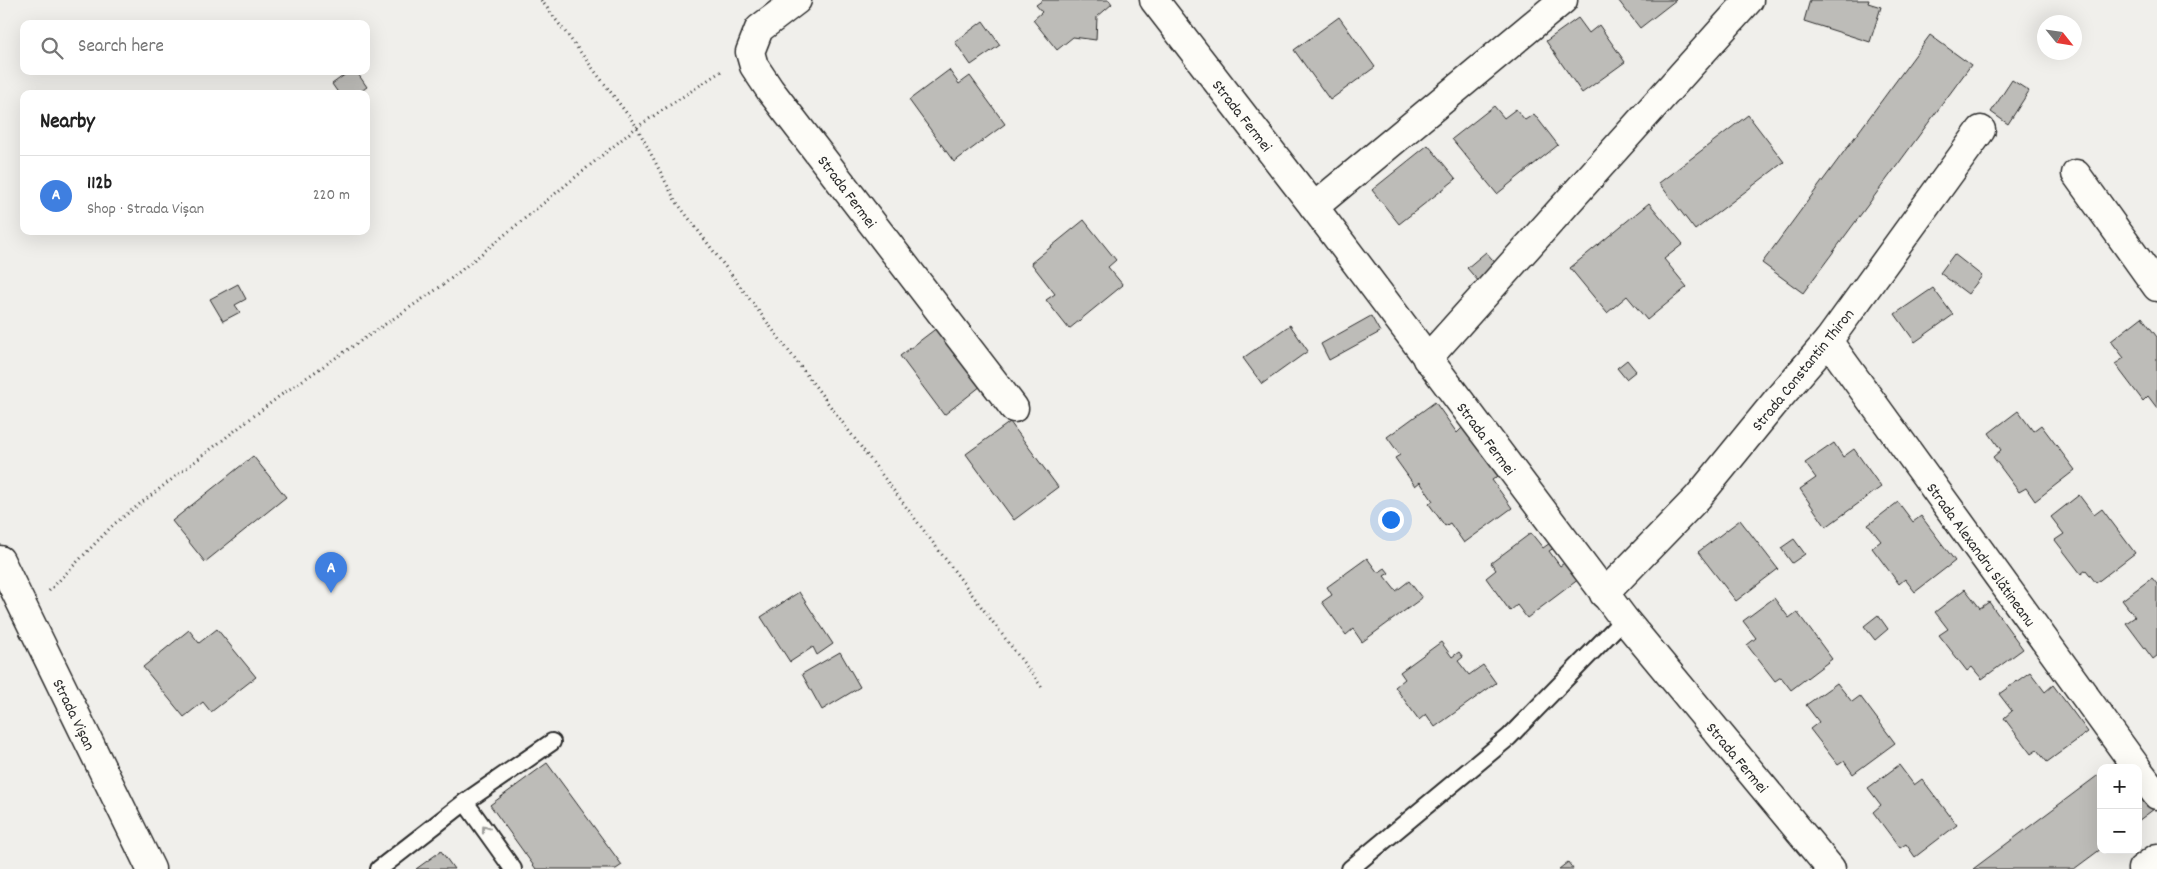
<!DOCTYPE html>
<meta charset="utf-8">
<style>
body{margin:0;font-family:Dekko,sans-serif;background:#f6f6f6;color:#222}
.controls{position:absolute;right:15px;bottom:15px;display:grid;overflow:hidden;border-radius:10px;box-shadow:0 5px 20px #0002}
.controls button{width:45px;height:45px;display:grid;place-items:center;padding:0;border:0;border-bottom:1px solid #e0e0e0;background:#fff;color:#222;font:25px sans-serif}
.compass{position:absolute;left:2037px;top:15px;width:45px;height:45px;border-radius:50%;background:#fff;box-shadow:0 5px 20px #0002;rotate:120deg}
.you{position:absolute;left:1390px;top:519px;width:18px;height:18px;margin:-12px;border:4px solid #fff;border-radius:50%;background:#1a73e8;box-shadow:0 0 0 8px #1a73e833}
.badge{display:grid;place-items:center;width:32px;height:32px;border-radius:50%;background:#b45309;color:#fff;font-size:16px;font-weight:700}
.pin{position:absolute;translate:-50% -41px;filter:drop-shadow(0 1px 2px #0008)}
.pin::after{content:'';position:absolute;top:26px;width:18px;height:15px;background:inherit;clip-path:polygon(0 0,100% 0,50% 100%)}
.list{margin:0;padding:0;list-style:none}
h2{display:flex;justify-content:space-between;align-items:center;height:65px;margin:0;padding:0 20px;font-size:21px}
h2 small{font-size:16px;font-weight:400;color:#767676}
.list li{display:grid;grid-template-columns:32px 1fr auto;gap:15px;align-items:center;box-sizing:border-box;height:80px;padding:0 20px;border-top:1px solid #e0e0e0}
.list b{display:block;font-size:19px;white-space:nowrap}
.list p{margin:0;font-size:16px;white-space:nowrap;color:#767676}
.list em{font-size:16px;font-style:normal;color:#767676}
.icon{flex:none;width:28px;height:28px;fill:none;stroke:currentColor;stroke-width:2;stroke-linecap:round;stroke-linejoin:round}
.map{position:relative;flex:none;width:2157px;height:869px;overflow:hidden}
.search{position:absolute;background:#fff;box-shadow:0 5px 20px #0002;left:20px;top:20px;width:350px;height:55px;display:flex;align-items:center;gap:12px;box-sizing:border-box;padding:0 18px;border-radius:10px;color:#767676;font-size:19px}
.panel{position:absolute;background:#fff;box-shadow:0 5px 20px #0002;left:20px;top:90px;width:350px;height:145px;border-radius:10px}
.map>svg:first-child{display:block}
</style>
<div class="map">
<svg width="2157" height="869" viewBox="0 0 2157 869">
<rect width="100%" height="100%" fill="#f0efeb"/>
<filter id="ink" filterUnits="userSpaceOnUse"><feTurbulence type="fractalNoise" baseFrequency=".02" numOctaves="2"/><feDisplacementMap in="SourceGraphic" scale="10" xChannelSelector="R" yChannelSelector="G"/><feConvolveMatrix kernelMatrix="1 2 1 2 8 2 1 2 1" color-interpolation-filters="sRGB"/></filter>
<g filter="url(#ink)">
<g fill="#bdbcb8" stroke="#2b2b2b">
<polygon points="1043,0 1109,0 1112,4 1097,17 1096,40 1073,37 1057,50 1033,20 1042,12 1036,5"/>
<polygon points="1618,0 1676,0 1640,28"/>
<polygon points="1810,0 1869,0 1868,3 1881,7 1870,42 1804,21"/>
<polygon points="1339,17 1375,67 1330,100 1294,50"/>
<polygon points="1578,18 1589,33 1599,25 1625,62 1582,93 1546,41"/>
<polygon points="983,21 1000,45 971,65 955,42"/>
<polygon points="1930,35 1971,65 1803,293 1762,263"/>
<polygon points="949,70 959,84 970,76 1005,124 954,162 909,100"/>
<polygon points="350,71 356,71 367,87 357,94 339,94 332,84"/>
<polygon points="2012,80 2029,91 2008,124 1991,112"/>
<polygon points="1494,106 1504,118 1516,109 1525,120 1534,114 1558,145 1497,194 1452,139"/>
<polygon points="1748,115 1784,162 1695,230 1659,183"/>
<polygon points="1428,145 1456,179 1399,224 1372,190"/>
<polygon points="1649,203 1683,244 1664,259 1687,287 1647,320 1627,296 1607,313 1570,268"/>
<polygon points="1084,220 1116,260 1108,267 1123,285 1069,329 1046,300 1055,294 1031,263"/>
<polygon points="1486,252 1498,266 1479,282 1467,268"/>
<polygon points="1954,254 1982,276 1968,294 1940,273"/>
<polygon points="238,284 246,299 235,305 240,312 223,321 210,299"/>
<polygon points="1933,288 1953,315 1915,342 1895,314"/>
<polygon points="1371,316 1380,332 1329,360 1321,344"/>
<polygon points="2142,317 2157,337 2157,408 2148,396 2143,401 2115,364 2124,358 2111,341"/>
<polygon points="1290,325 1308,351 1262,384 1243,358"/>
<polygon points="938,327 981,386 944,415 900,356"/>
<polygon points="1627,360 1636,371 1626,379 1617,368"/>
<polygon points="1435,402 1457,433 1463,427 1498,476 1492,480 1512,508 1464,543 1450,523 1445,526 1429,504 1433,501 1420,482 1415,486 1395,458 1400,455 1387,437"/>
<polygon points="2018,411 2033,431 2041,425 2075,470 2035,501 2026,488 2019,492 1993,457 2001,450 1989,433"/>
<polygon points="1010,422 1058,487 1014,520 966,454"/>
<polygon points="1834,443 1843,457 1854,449 1881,487 1826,527 1800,489 1816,478 1805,463"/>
<polygon points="253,456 286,497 205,562 172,521"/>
<polygon points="2079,495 2094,515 2102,509 2135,553 2096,583 2086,570 2081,574 2055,540 2064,534 2051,517"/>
<polygon points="1898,502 1913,522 1921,516 1955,561 1915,592 1905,579 1899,584 1872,548 1881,541 1868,525"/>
<polygon points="1740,520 1778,569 1736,601 1698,552"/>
<polygon points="1531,533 1543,548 1550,543 1554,548 1549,551 1560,566 1574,556 1587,573 1527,618 1517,605 1510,611 1486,578 1496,570 1491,563"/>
<polygon points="1794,539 1805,554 1792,563 1781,548"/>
<polygon points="1367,558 1378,573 1385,568 1389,573 1384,576 1396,591 1409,581 1422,598 1362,642 1353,629 1346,635 1322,602 1332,595 1327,587"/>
<polygon points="2152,578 2157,584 2157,656 2153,659 2126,623 2135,617 2122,600"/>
<polygon points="1965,589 1980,608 1989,602 2023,649 1982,679 1972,667 1967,671 1939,635 1948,629 1935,612"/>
<polygon points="799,592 833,644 817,655 813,647 790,662 761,617"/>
<polygon points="1774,598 1789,618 1797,612 1832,659 1791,690 1781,677 1775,681 1747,645 1756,638 1743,621"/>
<polygon points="1878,615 1888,629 1875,640 1864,626"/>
<polygon points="217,629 256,677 211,712 203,702 184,717 143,667 189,630 199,643"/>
<polygon points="1441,642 1452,657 1459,652 1463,657 1458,661 1469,675 1483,665 1496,683 1435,727 1426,714 1419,720 1395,687 1405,679 1400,672"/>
<polygon points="840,652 860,687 822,710 802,674"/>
<polygon points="2030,672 2045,692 2053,685 2088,732 2047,762 2037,750 2031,754 2004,718 2012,711 1999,694"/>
<polygon points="1837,683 1852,702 1860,696 1895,743 1853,774 1844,761 1838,765 1810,729 1819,722 1806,705"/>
<polygon points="2118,761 2123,768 2108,768"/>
<polygon points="547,763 622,865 616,869 536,869 490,805"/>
<polygon points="1899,765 1914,785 1922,779 1957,825 1915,857 1906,844 1900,848 1873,812 1881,805 1868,788"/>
<polygon points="2101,773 2101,849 2074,869 1973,869"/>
<polygon points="2138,788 2154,809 2138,821"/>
<polygon points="441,851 454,869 416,869"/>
<polygon points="1568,862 1573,869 1559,869"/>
</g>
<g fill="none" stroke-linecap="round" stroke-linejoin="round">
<defs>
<g id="lane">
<polyline points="465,802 552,742"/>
<polyline points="379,869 465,802 513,869"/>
<polyline points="1350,869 1509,737 1624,619"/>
</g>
<g id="street">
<polyline points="797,0 759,29 750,52 754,66 770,90 1014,408"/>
<polyline points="1154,0 1314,207 1624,619 1831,869"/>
<polyline points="2076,174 2157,287"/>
<polyline points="1314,207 1563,0"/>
<polyline points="1828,341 2137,768"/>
<polyline points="1427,359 1749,0"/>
<polyline points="1604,594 1698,497 1777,400 1828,341 1981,130"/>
<polyline points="2138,770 2157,795"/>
<polyline points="2142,869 2157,858"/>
</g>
<polyline id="secondary" points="0,560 151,869"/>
</defs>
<use href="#lane" stroke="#2b2b2b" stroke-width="20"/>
<use href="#street" stroke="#2b2b2b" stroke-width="31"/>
<use href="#secondary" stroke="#2b2b2b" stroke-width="31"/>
<g stroke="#2b2b2b" stroke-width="3" stroke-dasharray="1 4" stroke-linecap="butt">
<polyline points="541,0 637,127 675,200 1044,690"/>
<polyline points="49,591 114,524 281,395 443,285 637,127 723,70"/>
</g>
<use href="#lane" stroke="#fdfcf7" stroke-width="16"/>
<use href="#street" stroke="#fdfcf7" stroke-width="28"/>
<use href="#secondary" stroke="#fdfcf7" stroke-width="28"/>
</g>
<defs><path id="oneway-chevron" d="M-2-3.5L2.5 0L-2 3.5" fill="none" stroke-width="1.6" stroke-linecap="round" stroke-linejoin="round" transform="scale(1.25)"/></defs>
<use stroke="#9e9e9b" href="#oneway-chevron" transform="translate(485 829) rotate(-126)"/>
</g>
<g text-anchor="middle" stroke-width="5" stroke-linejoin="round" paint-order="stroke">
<g font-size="16" fill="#2b2b2b" stroke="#fdfcf7">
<text transform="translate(1243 115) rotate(52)" y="6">Strada Fermei</text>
<text transform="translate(848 191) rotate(53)" y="6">Strada Fermei</text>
<text transform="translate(1802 369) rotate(-51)" y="6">Strada Constantin Thiron</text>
<text transform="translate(1487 438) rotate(53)" y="6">Strada Fermei</text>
<text transform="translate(1982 554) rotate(54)" y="6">Strada Alexandru Slătineanu</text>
<text transform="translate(75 714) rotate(64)" y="6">Strada Vișan</text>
<text transform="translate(1738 757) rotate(50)" y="6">Strada Fermei</text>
</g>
</g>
</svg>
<div class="controls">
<button>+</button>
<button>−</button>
</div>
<svg class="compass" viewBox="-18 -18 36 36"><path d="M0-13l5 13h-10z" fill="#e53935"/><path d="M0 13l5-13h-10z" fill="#767676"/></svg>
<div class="you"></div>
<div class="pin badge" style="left:331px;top:593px;background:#3f7fe0">A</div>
<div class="search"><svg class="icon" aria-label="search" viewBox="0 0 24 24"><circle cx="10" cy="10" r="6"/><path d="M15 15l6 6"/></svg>Search here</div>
<section class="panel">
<h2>Nearby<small></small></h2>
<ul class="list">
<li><span class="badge" style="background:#3f7fe0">A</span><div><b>112b</b><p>Shop · Strada Vișan</p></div><em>220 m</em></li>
</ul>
</section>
</div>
